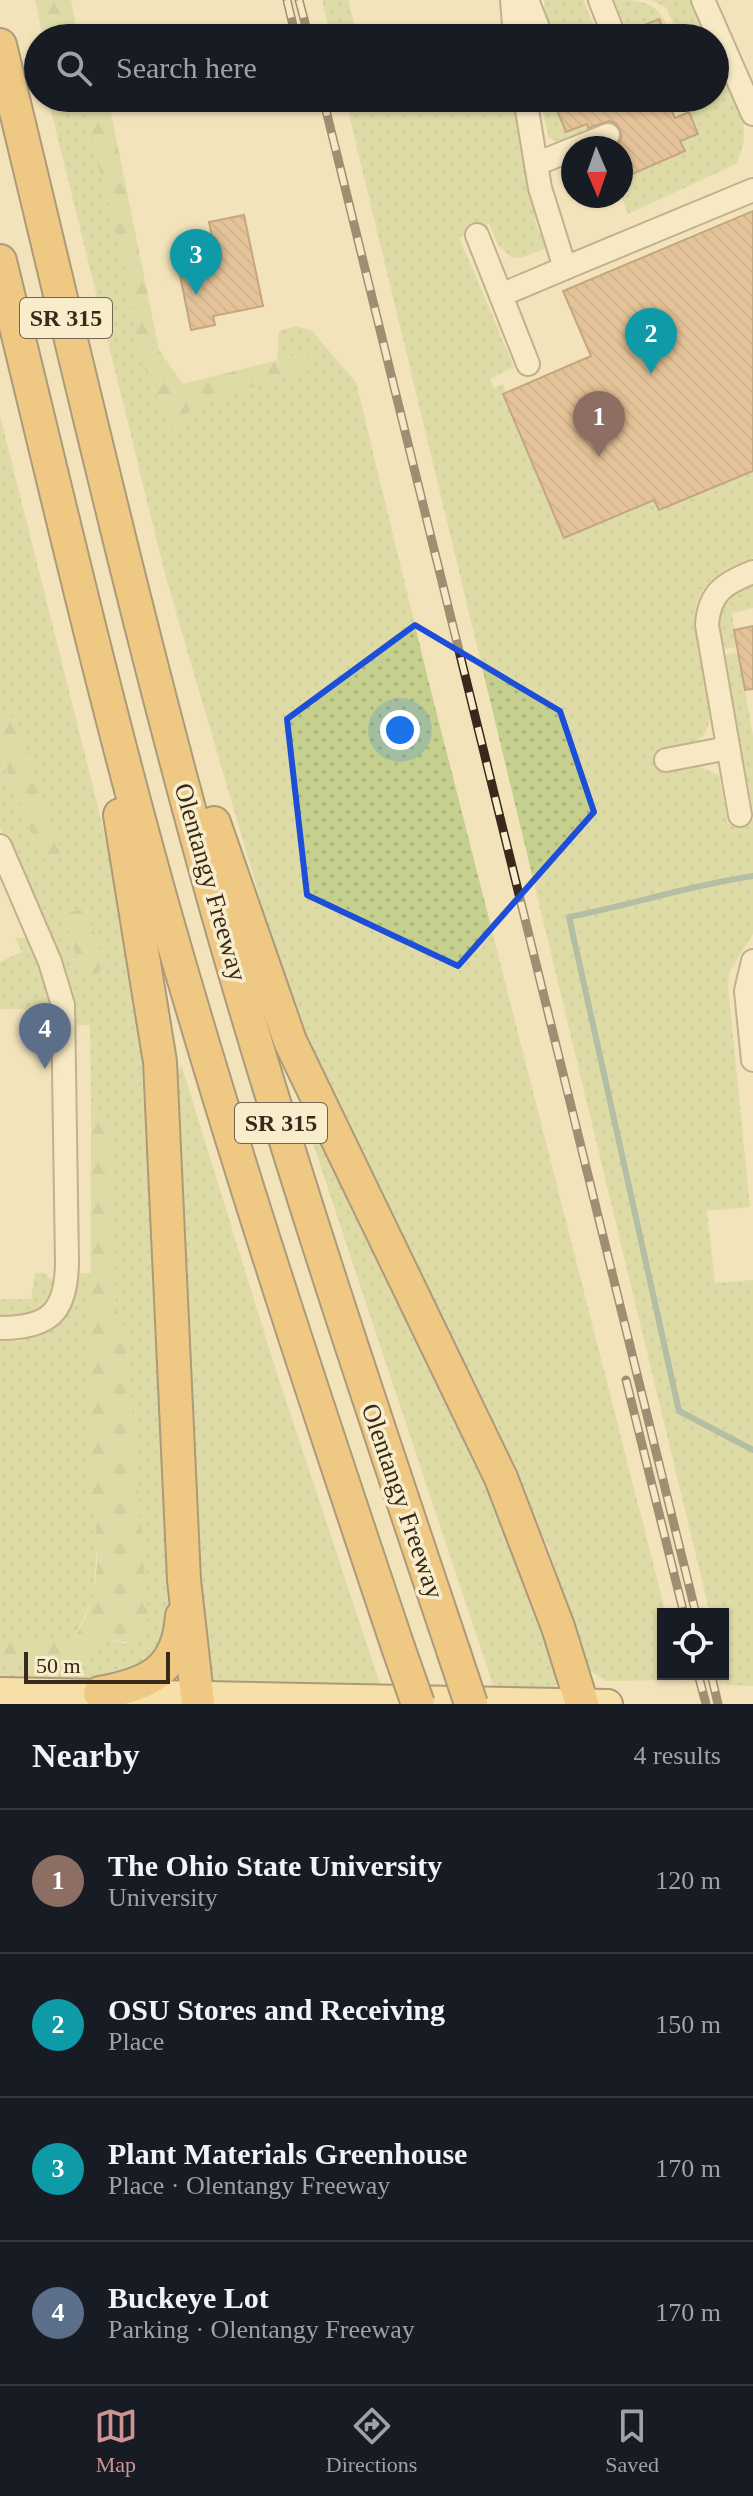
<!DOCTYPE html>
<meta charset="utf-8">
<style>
body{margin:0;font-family:"Times New Roman",serif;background:#242831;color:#f1f3f6}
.controls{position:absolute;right:24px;bottom:24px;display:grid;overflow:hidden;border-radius:0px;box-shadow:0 2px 6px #0004}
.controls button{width:72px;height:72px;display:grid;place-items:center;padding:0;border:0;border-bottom:2px solid #363941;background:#171b24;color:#f1f3f6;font:40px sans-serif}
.compass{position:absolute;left:561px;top:136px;width:72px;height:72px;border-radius:50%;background:#171b24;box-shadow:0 2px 6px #0004;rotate:178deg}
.scale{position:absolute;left:24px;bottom:20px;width:146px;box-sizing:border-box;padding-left:8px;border:4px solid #38291a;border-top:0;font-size:22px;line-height:28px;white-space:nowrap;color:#38291a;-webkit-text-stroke:6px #f8edcb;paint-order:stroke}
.you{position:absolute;left:400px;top:730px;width:28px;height:28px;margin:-20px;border:6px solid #fff;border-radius:50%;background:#1a73e8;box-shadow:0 0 0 12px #1a73e833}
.badge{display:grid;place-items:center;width:52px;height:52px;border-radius:50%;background:#cc9495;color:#fff;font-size:26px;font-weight:700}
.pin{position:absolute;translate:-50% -66px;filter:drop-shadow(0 2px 4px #0008)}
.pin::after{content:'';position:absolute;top:42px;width:28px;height:24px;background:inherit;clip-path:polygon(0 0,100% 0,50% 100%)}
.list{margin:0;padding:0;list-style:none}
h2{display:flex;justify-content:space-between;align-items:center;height:104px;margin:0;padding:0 32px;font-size:34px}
h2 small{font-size:26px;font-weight:400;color:#9ea1a6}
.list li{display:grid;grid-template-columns:52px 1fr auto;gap:24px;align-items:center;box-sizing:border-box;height:144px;padding:0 32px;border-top:2px solid #363941}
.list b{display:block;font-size:30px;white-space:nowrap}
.list p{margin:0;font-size:26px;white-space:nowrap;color:#9ea1a6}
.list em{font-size:26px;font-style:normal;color:#9ea1a6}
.icon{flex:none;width:44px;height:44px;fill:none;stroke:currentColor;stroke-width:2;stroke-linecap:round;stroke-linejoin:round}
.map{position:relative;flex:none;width:753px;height:1704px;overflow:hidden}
.search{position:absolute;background:#171b24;box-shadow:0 2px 6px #0004;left:24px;right:24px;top:24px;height:88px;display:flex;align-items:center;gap:20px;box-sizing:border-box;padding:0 28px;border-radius:44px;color:#9ea1a6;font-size:30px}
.sheet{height:680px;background:#171b24}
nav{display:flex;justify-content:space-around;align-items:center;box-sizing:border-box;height:112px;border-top:2px solid #363941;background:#171b24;font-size:22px;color:#9ea1a6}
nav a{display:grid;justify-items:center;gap:4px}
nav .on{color:#cc9495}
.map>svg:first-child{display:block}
</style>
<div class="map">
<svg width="753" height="1704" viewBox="0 0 753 1704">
<defs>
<pattern id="grass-dots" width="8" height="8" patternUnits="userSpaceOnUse" patternTransform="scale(2)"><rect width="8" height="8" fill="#c6d08e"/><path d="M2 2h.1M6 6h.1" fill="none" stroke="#abb37a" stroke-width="1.8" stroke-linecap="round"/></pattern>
<pattern id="forest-firs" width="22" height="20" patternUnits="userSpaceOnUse" patternTransform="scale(2)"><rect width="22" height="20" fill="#c6d08e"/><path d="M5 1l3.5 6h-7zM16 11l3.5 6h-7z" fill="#abb37a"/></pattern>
<pattern id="building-back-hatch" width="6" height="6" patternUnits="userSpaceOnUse" patternTransform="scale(2)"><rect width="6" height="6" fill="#d49b6d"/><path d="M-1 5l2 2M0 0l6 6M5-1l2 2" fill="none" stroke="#ad7e59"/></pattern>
</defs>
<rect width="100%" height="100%" fill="#f2e3bb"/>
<g fill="url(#grass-dots)" fill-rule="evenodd">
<polygon points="322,0 348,0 358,38 331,38"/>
<polygon points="544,0 583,0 599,38 555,38 544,13"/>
<path d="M614 0C650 0 659 4 673 38H667L659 19 627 32Z"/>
<polygon points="651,0 695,0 711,38 679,38 667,8"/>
<path d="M727 74C740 106 753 132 736 164L628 214 621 196V174L629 171 630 174 685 152 680 141 698 133 689 112 694 98H715V79Z"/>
<polygon points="48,98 82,100 126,273 141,361 173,430 194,405 308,370 311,357 301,354 277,360 279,331 297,326 312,331 356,382 429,683 666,1614 663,1614 663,1674 681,1674 683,1680 606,1681 584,1667 571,1645 562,1593 549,1549 321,1078 280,967 166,578"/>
<path d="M345 98H518L536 224 547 248 524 257 512 258 498 245 489 224 459 237 514 367 490 379 494 388 503 384 506 392 503 394 564 538 654 500 659 510 753 471V558C737 566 716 572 705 587 673 627 731 709 701 738 691 748 672 748 660 751L663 770 695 764 719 775 728 824 753 820V934L730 971 728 985 750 1207 707 1211 715 1283 753 1280V1686L727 1685 723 1668V1614H710Z"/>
<path d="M540 98C558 98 583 115 590 132L561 143 549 138Z"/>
<path d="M0 416 105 835 139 1019 173 1626 153 1668 99 1680 0 1681V1664L77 1658 103 1639 126 1644 137 1506 126 1333 116 1307 110 1124 91 1112 90 1025H73L0 827V751L41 859 60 849 40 792 3 713 0 714ZM64 918 105 960 82 975Z"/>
<path d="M753 585V608L732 613 737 647 723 649C717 612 717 601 753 585Z"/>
<polygon points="738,652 753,735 753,810 724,655"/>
<polygon points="15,937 26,939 48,992 49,1020 42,1027 41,1009 0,1009 0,962 22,952"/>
<polygon points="182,1067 269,1348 382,1690 210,1684 202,1677 176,1070"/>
<polygon points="307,1107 485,1471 558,1672 556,1686 545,1692 495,1691 302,1110"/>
<path d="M35 1273H45L53 1280C53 1313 26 1316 0 1318V1299H31Z"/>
<polygon points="72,1273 93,1273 90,1494 98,1536 93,1598 74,1638 63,1642 0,1643 0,1341 21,1341 55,1325"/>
</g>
<g fill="url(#forest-firs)">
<polygon points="35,0 71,0 78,38 43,38"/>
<polygon points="81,98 108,98 159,350 183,384 301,354 311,357 308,370 195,405 173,430 141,361 126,274"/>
<polygon points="10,713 17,722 60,849 60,857 55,861 41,859 0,751 0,714"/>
<polygon points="85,909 105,960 97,977 82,975 64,917 73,911"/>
<path d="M91 1112 110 1124 116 1307 126 1333 148 1616 144 1632 131 1643 103 1639 77 1658 0 1664V1643L63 1642 74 1638C103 1596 100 1542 90 1494Z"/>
</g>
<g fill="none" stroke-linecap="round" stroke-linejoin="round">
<path stroke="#679087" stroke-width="6" d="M753 876C691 885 631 905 569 917L679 1411 753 1450"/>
</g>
<g fill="url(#building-back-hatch)" stroke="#8c5b37" stroke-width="2">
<polygon points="659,19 667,38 626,38 627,32"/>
<polygon points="552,98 666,98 675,118 689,112 698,134 680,141 685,151 630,175 618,145 622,136 617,124 609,121 588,128 587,124 566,132"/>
<polygon points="753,211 753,471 659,510 654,500 564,538 503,394 591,356 563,291"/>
<polygon points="244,215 263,306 213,316 215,325 191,330 178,265 216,256 209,222"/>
<polygon points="753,626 753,689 745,690 734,630"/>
</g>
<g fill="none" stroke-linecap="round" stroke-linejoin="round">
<defs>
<g id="minor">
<polyline points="512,0 515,38"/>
<polyline points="527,0 542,38"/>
<polyline points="600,0 613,33"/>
<polyline points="703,0 753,114"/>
<polyline points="525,98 540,188 565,268 753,190"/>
<polyline points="576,148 608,135"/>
<polyline points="536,164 573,149"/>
<polyline points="477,235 528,364"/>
<polyline points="501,295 565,268"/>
<polyline points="666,760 728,748"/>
<path d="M740 815 707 625C709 592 725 583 753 572"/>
<path d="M0 846 50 962 63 1005 67 1263C66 1312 50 1328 0 1328"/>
<polyline points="753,961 746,991 753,1060"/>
</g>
<polyline id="major" points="0,1692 608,1704"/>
<g id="highway">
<path d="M0 45C70 333 136 622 216 907 287 1157 370 1403 453 1650"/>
<path d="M0 261C54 481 105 703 167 921 237 1166 317 1406 398 1647"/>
<polyline points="120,815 160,1062 184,1580 198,1704"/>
<polyline points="214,823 290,1041 501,1478 558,1627 582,1704"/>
<path d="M100 1693C149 1684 178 1671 182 1616"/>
</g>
</defs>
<use href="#minor" stroke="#8a7253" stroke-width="26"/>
<use href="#major" stroke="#574029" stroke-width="32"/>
<use href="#highway" stroke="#574029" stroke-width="36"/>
<use href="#minor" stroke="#fcf0cf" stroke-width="22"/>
<use href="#major" stroke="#fadc8e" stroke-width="28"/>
<use href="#highway" stroke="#eba642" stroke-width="32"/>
<defs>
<g id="rail">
<polyline points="287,0 296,38"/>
<polyline points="299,0 309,38"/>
<polyline points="323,98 696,1614"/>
<polyline points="626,1380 684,1614"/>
<polyline points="698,1674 706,1704"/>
<polyline points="711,1674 718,1704"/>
</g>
</defs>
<use href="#rail" stroke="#38291a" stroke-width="9"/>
<use href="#rail" stroke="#f8edcb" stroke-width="6" stroke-dasharray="18" stroke-linecap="butt"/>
<defs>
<g id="highway-bridge">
<polyline points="398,1647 418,1704"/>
<polyline points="453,1650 471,1704"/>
</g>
</defs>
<use href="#highway-bridge" stroke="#574029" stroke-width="36" stroke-linecap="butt"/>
<use href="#highway-bridge" stroke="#eba642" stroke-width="32"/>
</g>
<path d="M0 0H753V1704H0ZM415 625 560 711 594 812 458 966 307 895 287 719Z" fill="#f2e3bb" fill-opacity=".55" fill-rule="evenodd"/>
<path fill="none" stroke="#1d4ed8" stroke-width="6" stroke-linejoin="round" d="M415 625 560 711 594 812 458 966 307 895 287 719Z"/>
<g text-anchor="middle" stroke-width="7" stroke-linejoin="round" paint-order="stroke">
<g fill="#f8edcb" stroke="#72644f" stroke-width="2">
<rect x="20" y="298" width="92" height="40" rx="6"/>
<rect x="235" y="1103" width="92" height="40" rx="6"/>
</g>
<g font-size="24" font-weight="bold" fill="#38291a">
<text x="66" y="326">SR 315</text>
<text x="281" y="1131">SR 315</text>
</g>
<g font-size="26" fill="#38291a" stroke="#f8edcb">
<text transform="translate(211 882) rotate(74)" y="9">Olentangy Freeway</text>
<text transform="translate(403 1501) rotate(71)" y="9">Olentangy Freeway</text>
</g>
</g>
</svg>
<div class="controls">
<button><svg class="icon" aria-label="locate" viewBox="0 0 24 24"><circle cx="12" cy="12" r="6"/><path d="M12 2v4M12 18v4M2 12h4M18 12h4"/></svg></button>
</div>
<svg class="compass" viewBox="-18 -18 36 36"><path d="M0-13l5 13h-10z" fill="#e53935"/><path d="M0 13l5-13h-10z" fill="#9ea1a6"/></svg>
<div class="scale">50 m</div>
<div class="you"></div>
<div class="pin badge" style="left:599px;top:457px;background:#8d6e63">1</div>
<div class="pin badge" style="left:651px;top:374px;background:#0f9aa8">2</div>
<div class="pin badge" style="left:196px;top:295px;background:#0f9aa8">3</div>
<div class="pin badge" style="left:45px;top:1069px;background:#5c6f8a">4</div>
<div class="search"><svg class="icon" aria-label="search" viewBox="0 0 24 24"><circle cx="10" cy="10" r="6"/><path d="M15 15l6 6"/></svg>Search here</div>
</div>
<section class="sheet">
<h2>Nearby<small>4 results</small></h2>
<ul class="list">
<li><span class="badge" style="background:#8d6e63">1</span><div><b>The Ohio State University</b><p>University</p></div><em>120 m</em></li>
<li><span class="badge" style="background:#0f9aa8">2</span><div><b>OSU Stores and Receiving</b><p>Place</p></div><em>150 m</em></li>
<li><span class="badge" style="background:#0f9aa8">3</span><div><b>Plant Materials Greenhouse</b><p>Place · Olentangy Freeway</p></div><em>170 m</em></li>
<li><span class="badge" style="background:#5c6f8a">4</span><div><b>Buckeye Lot</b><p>Parking · Olentangy Freeway</p></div><em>170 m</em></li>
</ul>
</section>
<nav>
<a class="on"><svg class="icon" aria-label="map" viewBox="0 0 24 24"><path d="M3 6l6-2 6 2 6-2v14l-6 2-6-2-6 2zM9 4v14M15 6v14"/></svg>Map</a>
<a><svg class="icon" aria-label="directions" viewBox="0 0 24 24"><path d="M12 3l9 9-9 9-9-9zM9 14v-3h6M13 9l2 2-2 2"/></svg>Directions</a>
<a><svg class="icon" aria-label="saved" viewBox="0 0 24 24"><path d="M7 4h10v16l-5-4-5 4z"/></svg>Saved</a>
</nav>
